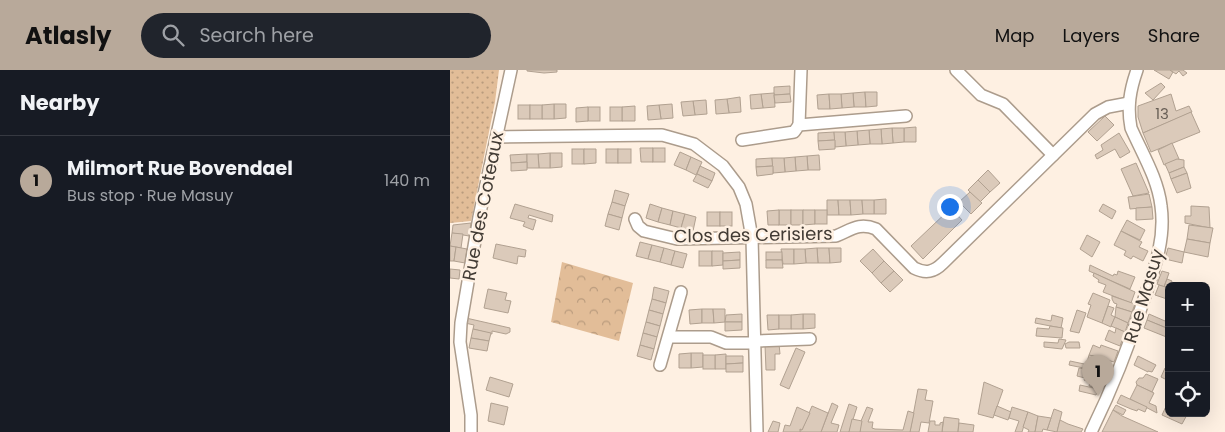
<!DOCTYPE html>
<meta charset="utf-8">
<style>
body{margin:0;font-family:Poppins,sans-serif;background:#20242c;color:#f1f3f6}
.controls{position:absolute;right:15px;bottom:15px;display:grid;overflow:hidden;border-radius:8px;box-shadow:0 5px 20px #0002}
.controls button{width:45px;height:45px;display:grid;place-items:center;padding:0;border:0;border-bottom:1px solid #363941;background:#171b24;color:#f1f3f6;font:25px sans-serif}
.you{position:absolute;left:499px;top:136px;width:18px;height:18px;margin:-12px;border:4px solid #fff;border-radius:50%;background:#1a73e8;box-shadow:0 0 0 8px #1a73e833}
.badge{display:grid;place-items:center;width:32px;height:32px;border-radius:50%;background:#b8a99a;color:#111;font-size:16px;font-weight:700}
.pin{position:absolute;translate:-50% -41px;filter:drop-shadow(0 1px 2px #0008)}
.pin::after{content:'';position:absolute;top:26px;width:18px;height:15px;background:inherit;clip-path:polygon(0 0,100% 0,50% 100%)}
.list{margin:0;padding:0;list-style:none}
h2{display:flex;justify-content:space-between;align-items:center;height:65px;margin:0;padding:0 20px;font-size:21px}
h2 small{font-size:16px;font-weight:400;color:#9ea1a6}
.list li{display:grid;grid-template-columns:32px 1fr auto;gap:15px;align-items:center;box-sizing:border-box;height:90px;padding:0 20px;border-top:1px solid #363941}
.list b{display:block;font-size:19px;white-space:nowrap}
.list p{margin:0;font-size:16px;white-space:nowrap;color:#9ea1a6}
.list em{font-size:16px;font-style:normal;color:#9ea1a6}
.icon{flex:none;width:28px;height:28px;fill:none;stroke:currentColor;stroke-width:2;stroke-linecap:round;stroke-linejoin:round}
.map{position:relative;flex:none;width:775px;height:362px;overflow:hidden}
header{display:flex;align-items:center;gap:30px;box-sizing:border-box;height:70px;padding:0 25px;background:#b8a99a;color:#111}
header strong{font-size:24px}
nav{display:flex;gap:28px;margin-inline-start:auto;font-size:18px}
.search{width:350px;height:45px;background:#20242c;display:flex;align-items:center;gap:12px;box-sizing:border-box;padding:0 18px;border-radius:28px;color:#9ea1a6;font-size:19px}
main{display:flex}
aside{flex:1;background:#171b24}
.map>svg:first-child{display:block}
</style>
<header>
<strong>Atlasly</strong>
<div class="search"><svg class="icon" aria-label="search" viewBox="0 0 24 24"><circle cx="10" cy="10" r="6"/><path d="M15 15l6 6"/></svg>Search here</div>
<nav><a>Map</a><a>Layers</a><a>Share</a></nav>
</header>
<main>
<aside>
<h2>Nearby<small></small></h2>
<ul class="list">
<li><span class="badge">1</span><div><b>Milmort Rue Bovendael</b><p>Bus stop · Rue Masuy</p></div><em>140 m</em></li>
</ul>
</aside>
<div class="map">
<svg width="775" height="362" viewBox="0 0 775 362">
<defs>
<pattern id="grass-dots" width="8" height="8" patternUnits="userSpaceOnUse" patternTransform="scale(1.25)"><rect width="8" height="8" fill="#e2bd98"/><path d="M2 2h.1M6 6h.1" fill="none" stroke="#b99b7d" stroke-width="1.8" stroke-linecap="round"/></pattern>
<pattern id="park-crowns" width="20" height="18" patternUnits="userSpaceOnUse" patternTransform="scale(1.25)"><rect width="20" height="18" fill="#e2bd98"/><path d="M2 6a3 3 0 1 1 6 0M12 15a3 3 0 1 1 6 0" fill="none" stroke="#b99b7d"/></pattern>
</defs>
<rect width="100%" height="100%" fill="#fef0e2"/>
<polygon fill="url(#grass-dots)" points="0,0 49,0 45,32 21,151 0,153"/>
<polygon fill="url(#park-crowns)" points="112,192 183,213 169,271 101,252"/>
<g fill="#dbcaba" stroke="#b1a191">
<polygon points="77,0 107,0 107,2 94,3 77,1"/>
<polygon points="704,0 720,0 723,2 719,9"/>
<polygon points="720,0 733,0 737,3 733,6 729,1 726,4"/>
<polygon points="711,13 715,17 703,30 695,23"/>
<polygon points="340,16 340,24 324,25 324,17"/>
<polygon points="415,22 416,37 404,37 403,23"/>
<polygon points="415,22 427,22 427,36 416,37"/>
<polygon points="324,23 325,37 313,38 311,24"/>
<polygon points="403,23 404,37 392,38 391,24"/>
<polygon points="311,24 313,38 301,39 300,25"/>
<polygon points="340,24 341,32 325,33 324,25"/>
<polygon points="379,24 380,39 368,39 367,25"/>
<polygon points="379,24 391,24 392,38 380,39"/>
<polygon points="721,24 726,41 739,36 742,42 693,63 688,47 688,36"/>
<polygon points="290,27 291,42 279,43 277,29"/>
<polygon points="277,29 279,43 266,44 265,30"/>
<polygon points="256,30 257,44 245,45 243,31"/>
<polygon points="243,31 245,45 233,46 231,32"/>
<polygon points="104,34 116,34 116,48 104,49"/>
<polygon points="104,34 104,49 92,49 92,35"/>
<polygon points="222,34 223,48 211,49 209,35"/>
<rect x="68" y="35" width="12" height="14"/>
<rect x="80" y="35" width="12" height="14"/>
<polygon points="209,35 211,49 198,50 197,36"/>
<polygon points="185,36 185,51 172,51 172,37"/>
<rect x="138" y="37" width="12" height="14"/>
<polygon points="138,37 138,51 126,52 126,38"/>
<rect x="160" y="37" width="12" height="14"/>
<polygon points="741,42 750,62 701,82 693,63"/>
<polygon points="655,46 664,55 647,71 638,62"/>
<polygon points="466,57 466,72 454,72 454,58"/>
<polygon points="442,58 454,58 454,72 443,73"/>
<polygon points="442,58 443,73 432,74 431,59"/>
<polygon points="431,59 432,74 420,74 419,60"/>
<polygon points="419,60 420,74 408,75 407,61"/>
<polygon points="407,61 408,75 396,76 395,62"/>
<polygon points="384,62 385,70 368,71 368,63"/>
<polygon points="384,62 395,62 396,76 385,77"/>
<polygon points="669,63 680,82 670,88 665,79 647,89 645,85 653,80 651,75"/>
<polygon points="385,70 385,79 369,80 368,71"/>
<polygon points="722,73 729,89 714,95 708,80"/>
<polygon points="190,78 203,78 203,92 191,92"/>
<rect x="203" y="78" width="12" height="14"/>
<rect x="122" y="79" width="12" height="15"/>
<polygon points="134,79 146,79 146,93 134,94"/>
<rect x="156" y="79" width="12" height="14"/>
<rect x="168" y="79" width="13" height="14"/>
<polygon points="230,82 241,87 236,100 224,95"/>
<polygon points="100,83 112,83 112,97 100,98"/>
<polygon points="100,83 100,98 89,98 88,84"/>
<polygon points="77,84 77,92 61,93 60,85"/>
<polygon points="77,84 88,84 89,98 77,98"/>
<polygon points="369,85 370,100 358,100 357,86"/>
<polygon points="357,86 358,100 346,101 345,87"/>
<polygon points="241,87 252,92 246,105 236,100"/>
<polygon points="345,87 346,101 335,102 334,88"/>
<polygon points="322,88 323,96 306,97 306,89"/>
<polygon points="322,88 334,88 335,102 323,103"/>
<polygon points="727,89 734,90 734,97 719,103 715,94"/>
<polygon points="77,92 77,100 61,101 61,93"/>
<polygon points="686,93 699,123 683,126 671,99"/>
<polygon points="250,96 265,103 262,111 247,104"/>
<polygon points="323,96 323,104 307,106 306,97"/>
<polygon points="734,97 737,103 721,109 719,103"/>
<polygon points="538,100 550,113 540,122 528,110"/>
<polygon points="737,103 741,118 727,123 721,109"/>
<polygon points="247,104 262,111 258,118 243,111"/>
<polygon points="528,110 540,122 530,132 518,120"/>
<polygon points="165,120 179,124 175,136 162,132"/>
<polygon points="520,122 532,133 521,144 509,132"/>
<polygon points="699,124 702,137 680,139 678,127"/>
<polygon points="436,129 436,144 424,144 424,130"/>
<polygon points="377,130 388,130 389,145 377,145"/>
<polygon points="388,130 400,130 401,145 389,145"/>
<polygon points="400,130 412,130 413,144 401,145"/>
<polygon points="412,130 424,130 424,144 413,144"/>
<polygon points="162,132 175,136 172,148 158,144"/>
<polygon points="65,134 103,145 102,152 79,145 78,148 86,150 83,160 73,156 75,152 60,148"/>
<polygon points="200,134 212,138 208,152 196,148"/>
<polygon points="653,134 666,141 662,149 649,141"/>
<polygon points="741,136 759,137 760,158 735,153 735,146 741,146"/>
<polygon points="702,137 703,149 686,150 686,138"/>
<polygon points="212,138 223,141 220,155 208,152"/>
<polygon points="501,138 512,150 473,189 461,176"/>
<rect x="329" y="140" width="12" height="15"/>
<polygon points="329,140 329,155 318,155 317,141"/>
<rect x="341" y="140" width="12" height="15"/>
<polygon points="353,140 365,140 365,154 353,155"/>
<rect x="365" y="140" width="12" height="14"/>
<polygon points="223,141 235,144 231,158 220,155"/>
<rect x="257" y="142" width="13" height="14"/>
<rect x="270" y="142" width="12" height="14"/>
<polygon points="158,144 172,148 169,160 155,156"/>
<polygon points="235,144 246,147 243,161 231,158"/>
<polygon points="677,150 695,160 690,170 671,161"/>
<polygon points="21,153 19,166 2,163 3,155"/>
<polygon points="739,155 763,158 760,173 737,169"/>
<polygon points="671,161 692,172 689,177 698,181 693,191 683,186 681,189 674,185 676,181 664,175"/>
<polygon points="2,163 13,164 11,178 0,176"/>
<polygon points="637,165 650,172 642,187 630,179"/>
<polygon points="737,169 760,173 758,187 734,182"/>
<polygon points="190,172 202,175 198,189 186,186"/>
<polygon points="46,174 76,180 75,187 68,186 67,194 43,188"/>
<polygon points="202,175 214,178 210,192 198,189"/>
<polygon points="0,176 6,177 4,191 0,191"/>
<polygon points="6,177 17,179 15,193 4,191"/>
<polygon points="214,178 225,181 221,195 210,192"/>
<polygon points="367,178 379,178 380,193 368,193"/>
<polygon points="367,178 368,193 356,193 355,179"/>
<polygon points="379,178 391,178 391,192 380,193"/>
<polygon points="718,178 734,182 732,193 715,189"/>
<polygon points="331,179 344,179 344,194 333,194"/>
<polygon points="344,179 355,179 356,193 344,194"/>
<polygon points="423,179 434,191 422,203 410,191"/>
<polygon points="225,181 237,184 233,198 221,195"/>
<rect x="249" y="181" width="13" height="15"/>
<polygon points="262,181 273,181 273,195 262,196"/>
<polygon points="290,182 290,190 273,191 273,183"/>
<rect x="316" y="182" width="16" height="8"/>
<polygon points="290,190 290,198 273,199 273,191"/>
<polygon points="316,190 332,190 333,198 316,198"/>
<polygon points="434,191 444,201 431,213 422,203"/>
<polygon points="640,195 663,206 664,204 667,205 668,201 685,207 680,219 639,201"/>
<polygon points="0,199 10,200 9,209 0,208"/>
<polygon points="444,201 453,210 440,222 431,213"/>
<polygon points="712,201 719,203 714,217 707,214"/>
<polygon points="644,203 685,222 681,233 653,222 656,215 648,212 649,210 643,206"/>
<polygon points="717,209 722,211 719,218 714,217"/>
<polygon points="709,215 719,218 717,229 705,225"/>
<polygon points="204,217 219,221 216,233 202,229"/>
<polygon points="38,219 57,223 55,230 61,231 58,243 34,238"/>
<polygon points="643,223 660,230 652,253 637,247 641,235 638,234"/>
<polygon points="662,226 685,234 682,242 666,237 667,234 664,233 662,229"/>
<polygon points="202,229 216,233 213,244 199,240"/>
<polygon points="658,236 664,238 661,245 665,247 661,257 652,253"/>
<polygon points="666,237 682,242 678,253 665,247"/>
<polygon points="252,239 252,253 240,254 239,240"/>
<polygon points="252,239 263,239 264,253 252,253"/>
<polygon points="263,239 275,239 275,252 264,253"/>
<polygon points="199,240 213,244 210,256 196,252"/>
<polygon points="627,240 636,243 629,263 620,261"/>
<polygon points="292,244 292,252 275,252 276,245"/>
<polygon points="353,244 365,244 365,258 353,259"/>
<polygon points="353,244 353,259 341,259 341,245"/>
<polygon points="699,244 715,251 716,248 719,249 719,259 697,250"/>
<polygon points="317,245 329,245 329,259 318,260"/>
<rect x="329" y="245" width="12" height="14"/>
<polygon points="602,245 613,248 611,258 585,253 586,248 601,251"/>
<polygon points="665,247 678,253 675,262 661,256"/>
<polygon points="16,248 60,258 60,262 56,264 42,261 42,264 23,259 24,255 15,253"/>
<polygon points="697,250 719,259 719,268 694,258"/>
<polygon points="196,252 210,256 207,267 193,263"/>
<polygon points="275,252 292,252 292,260 275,261"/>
<polygon points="600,256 613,258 612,268 586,266 587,258 599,259"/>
<polygon points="666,258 675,262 670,276 655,270 659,260 665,263"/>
<polygon points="23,259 41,263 39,271 21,268"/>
<polygon points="193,263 207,267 204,279 190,275"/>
<polygon points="21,268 39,271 37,281 19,278"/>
<polygon points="609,269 616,270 612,279 594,277 594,272 608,273"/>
<polygon points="619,272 629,272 630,278 616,278 615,274"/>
<polygon points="329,274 330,284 325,284 325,300 316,300 315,275"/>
<polygon points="190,275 204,279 201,290 187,286"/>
<polygon points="643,275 650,278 651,275 668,281 664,292 639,285"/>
<polygon points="346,278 355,282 339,319 330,315"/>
<polygon points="241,283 253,283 253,297 241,298"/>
<polygon points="241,283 241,298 229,298 229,284"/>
<polygon points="276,284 276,299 265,299 265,285"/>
<rect x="253" y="285" width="12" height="14"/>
<polygon points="639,285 656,289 653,302 619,295 620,291 639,295 639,292 637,292"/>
<polygon points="276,286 293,286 293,293 276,294"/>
<polygon points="688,286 706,295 702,302 698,301 698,302 684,295"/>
<polygon points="293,293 293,302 276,302 276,294"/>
<polygon points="629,298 652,302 648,319 639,316 640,312 634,310 635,308 627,306"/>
<polygon points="715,298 719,300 719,311 711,307"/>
<polygon points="696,304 708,309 702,322 687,315 686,312 689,308 693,308"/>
<polygon points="40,307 63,314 59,327 36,320"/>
<polygon points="534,312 553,320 543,348 528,344"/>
<polygon points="630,315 648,319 646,325 629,321"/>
<polygon points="687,315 704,323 699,333 706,336 707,343 680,329"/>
<polygon points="468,319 477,320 475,330 483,331 479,353 471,352 469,362 460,362"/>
<polygon points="671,325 697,337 695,342 688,339 687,341 681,339 667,333"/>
<polygon points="718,332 719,343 738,343 732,354 712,345"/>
<polygon points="41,333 58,337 54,355 38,351"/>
<polygon points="382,333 388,336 381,353 389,355 387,362 371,362"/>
<polygon points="399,334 407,337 399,362 390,362"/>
<polygon points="666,335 676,340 673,345 663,340"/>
<polygon points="362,336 378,343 371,362 350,362 350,359 352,360"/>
<polygon points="547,336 561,342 558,350 544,345"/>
<polygon points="347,337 360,343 352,360 350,359 350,362 333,362 335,355 340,356"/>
<polygon points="417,337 423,339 418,352 423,352 422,358 425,359 453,360 458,341 464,343 460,362 410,362 411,351"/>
<polygon points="562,337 578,342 572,362 565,362 569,351 559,348"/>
<polygon points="604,339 612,342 607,362 597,360"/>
<polygon points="663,340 672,346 708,362 652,362"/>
<polygon points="578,342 588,346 585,362 578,362 579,360 573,357"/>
<polygon points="588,346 601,348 597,360 593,359 592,362 585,362"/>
<polygon points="494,347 509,349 508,362 492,362"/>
<polygon points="402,349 412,351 410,362 399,362"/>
<polygon points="610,350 618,354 633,359 631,362 607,362"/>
<polygon points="323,351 330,353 328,362 318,362"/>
<polygon points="480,351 485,351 485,355 490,355 490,353 493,352 492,362 478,362"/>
<polygon points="509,353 524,355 523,362 508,362"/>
</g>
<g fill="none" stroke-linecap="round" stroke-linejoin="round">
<defs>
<g id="minor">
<polyline points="506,0 531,25 553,34 603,85"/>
<polyline points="349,55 351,0"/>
<polyline points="47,67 212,65 244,74 273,96 289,117 296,134 302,168 307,362"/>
<polyline points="292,70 344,62 349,55 456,46"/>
<path d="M185 149 188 156 194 161 227 169 386 166C401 160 409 152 426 159L464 198C476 204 484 202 493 193L645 44 658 37 679 33"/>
<polyline points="219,267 261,267 276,273 305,273"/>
<polyline points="305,271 360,269"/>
<polyline points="210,295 231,222"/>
<polyline points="21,362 21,345 10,272 11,253 29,147 61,0"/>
<path d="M641 362C661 321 678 279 692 235 703 202 716 171 711 136 708 109 692 83 681 58 677 37 680 20 687 0"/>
</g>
</defs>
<use href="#minor" stroke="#ac9c8c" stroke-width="14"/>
<use href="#minor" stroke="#fff" stroke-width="11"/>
</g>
<g text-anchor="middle" stroke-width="5" stroke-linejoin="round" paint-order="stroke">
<g font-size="15" fill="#685f56">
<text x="712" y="49">13</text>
</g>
<g font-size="18" fill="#423b34" stroke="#fef0e2">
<text transform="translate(33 136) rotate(-79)" y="6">Rue des Coteaux</text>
<text transform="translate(303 165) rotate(-1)" y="6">Clos des Cerisiers</text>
<text transform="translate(694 226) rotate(-73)" y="6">Rue Masuy</text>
</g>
</g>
</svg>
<div class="controls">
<button>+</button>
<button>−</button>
<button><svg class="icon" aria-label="locate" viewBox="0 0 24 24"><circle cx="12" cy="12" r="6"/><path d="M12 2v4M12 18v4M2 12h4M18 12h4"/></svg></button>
</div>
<div class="you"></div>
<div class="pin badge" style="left:648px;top:326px">1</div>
</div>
</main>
